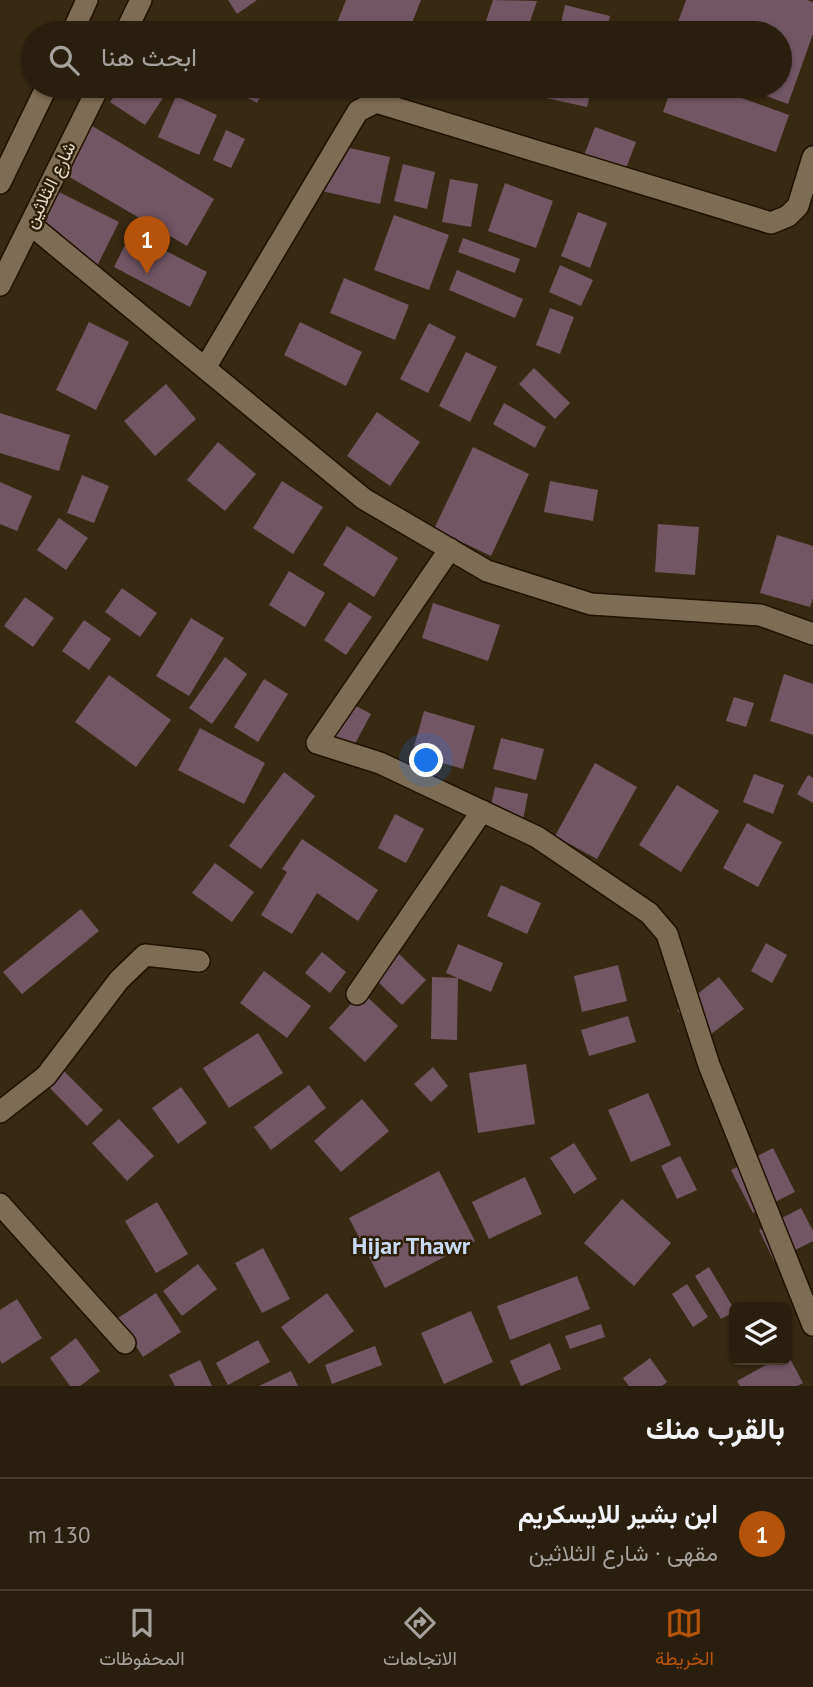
<!DOCTYPE html>
<html lang="ar">
<meta charset="utf-8">
<style>
body{margin:0;font-family:"PT Sans",Vazirmatn,sans-serif;background:#322717;color:#f1f3f6;direction:rtl}
.controls{position:absolute;right:21px;bottom:21px;display:grid;overflow:hidden;border-radius:10px;box-shadow:0 2px 5px #0004}
.controls button{width:63px;height:63px;display:grid;place-items:center;padding:0;border:0;border-bottom:2px solid #463d2e;background:#2a1f0e;color:#f1f3f6;font:35px sans-serif}
.you{position:absolute;left:427px;top:761px;width:24px;height:24px;margin:-18px;border:5px solid #fff;border-radius:50%;background:#1a73e8;box-shadow:0 0 0 10px #1a73e833}
.badge{display:grid;place-items:center;width:46px;height:46px;border-radius:50%;background:#b45309;color:#fff;font-size:23px;font-weight:700}
.pin{position:absolute;translate:-50% -58px;filter:drop-shadow(0 2px 4px #0008)}
.pin::after{content:'';position:absolute;top:37px;width:24px;height:21px;background:inherit;clip-path:polygon(0 0,100% 0,50% 100%)}
.list{margin:0;padding:0;list-style:none}
h2{display:flex;justify-content:space-between;align-items:center;height:91px;margin:0;padding:0 28px;font-size:30px}
h2 small{font-size:23px;font-weight:400;color:#a5a29e}
.list li{display:grid;grid-template-columns:46px 1fr auto;gap:21px;align-items:center;box-sizing:border-box;height:112px;padding:0 28px;border-top:2px solid #463d2e}
.list b{display:block;font-size:26px;white-space:nowrap}
.list p{margin:0;font-size:23px;white-space:nowrap;color:#a5a29e}
.list em{font-size:23px;font-style:normal;color:#a5a29e}
.icon{flex:none;width:38px;height:38px;fill:none;stroke:currentColor;stroke-width:2;stroke-linecap:round;stroke-linejoin:round}
.map{position:relative;flex:none;width:813px;height:1386px;overflow:hidden;direction:ltr}
.search{position:absolute;background:#2a1f0e;box-shadow:0 2px 5px #0004;left:21px;right:21px;top:21px;height:77px;display:flex;align-items:center;gap:18px;box-sizing:border-box;padding:0 24px;border-radius:38px;color:#a5a29e;font-size:26px}
.sheet{height:203px;background:#2a1f0e}
nav{display:flex;justify-content:space-around;align-items:center;box-sizing:border-box;height:98px;border-top:2px solid #463d2e;background:#2a1f0e;font-size:19px;color:#a5a29e}
nav a{display:grid;justify-items:center;gap:4px}
nav .on{color:#b45309}
.map>svg:first-child{display:block}
</style>
<div class="map">
<svg width="813" height="1386" viewBox="0 0 813 1386">
<rect width="100%" height="100%" fill="#382912"/>
<g fill="#735664">
<polygon points="228,0 257,0 237,14"/>
<polygon points="346,0 421,0 408,33 333,33"/>
<polygon points="493,0 537,1 526,33 482,33"/>
<polygon points="686,0 807,0 813,2 813,34 788,104 739,86 780,86 780,33 674,33"/>
<polygon points="565,5 610,16 606,33 559,33"/>
<polygon points="121,86 146,86 163,98 145,125 110,102"/>
<polygon points="226,86 266,86 257,103"/>
<polygon points="530,86 592,86 587,107 528,94"/>
<polygon points="672,86 708,86 789,115 776,152 663,112"/>
<polygon points="176,96 217,115 199,155 158,137"/>
<polygon points="89,124 214,199 187,246 61,172"/>
<polygon points="595,127 636,142 619,187 578,171"/>
<polygon points="226,130 245,139 231,168 213,160"/>
<polygon points="327,143 390,157 380,204 317,190"/>
<polygon points="403,164 435,172 427,209 394,201"/>
<polygon points="450,179 478,184 471,227 442,222"/>
<polygon points="505,183 553,201 536,248 488,231"/>
<polygon points="57,191 119,222 97,266 35,236"/>
<polygon points="578,212 607,223 590,268 561,256"/>
<polygon points="394,215 449,235 429,290 374,270"/>
<polygon points="131,233 207,272 190,307 114,267"/>
<polygon points="463,238 520,259 515,273 458,252"/>
<polygon points="560,265 593,280 581,306 549,292"/>
<polygon points="457,270 523,299 515,318 449,290"/>
<polygon points="344,278 409,305 395,340 330,313"/>
<polygon points="550,308 574,317 560,354 536,345"/>
<polygon points="89,322 129,342 96,410 56,390"/>
<polygon points="300,322 362,352 346,386 284,355"/>
<polygon points="429,323 456,337 428,393 400,379"/>
<polygon points="466,352 497,367 470,422 439,406"/>
<polygon points="534,368 570,403 555,419 519,384"/>
<polygon points="166,384 196,419 155,456 124,421"/>
<polygon points="504,403 546,427 535,448 493,424"/>
<polygon points="377,412 420,442 390,486 347,456"/>
<polygon points="0,413 70,435 59,471 0,453"/>
<polygon points="218,442 256,474 225,511 187,480"/>
<polygon points="473,447 529,474 491,556 434,529"/>
<polygon points="82,475 109,486 94,523 67,513"/>
<polygon points="282,481 323,507 293,554 253,528"/>
<polygon points="550,481 598,490 593,521 544,512"/>
<polygon points="0,482 32,496 17,531 0,524"/>
<polygon points="59,518 88,538 66,570 37,550"/>
<polygon points="658,524 699,527 695,575 655,572"/>
<polygon points="347,526 398,558 374,597 323,565"/>
<polygon points="777,535 813,546 813,598 810,607 760,593"/>
<polygon points="289,571 325,593 305,627 269,605"/>
<polygon points="122,588 157,613 140,637 105,612"/>
<polygon points="25,597 54,618 33,647 4,626"/>
<polygon points="349,602 372,617 346,655 324,640"/>
<polygon points="433,603 500,625 488,661 422,638"/>
<polygon points="191,618 224,638 189,696 156,676"/>
<polygon points="84,620 111,639 89,670 62,651"/>
<polygon points="225,657 247,674 212,724 189,708"/>
<polygon points="784,674 813,684 813,735 770,721"/>
<polygon points="109,675 171,720 136,767 75,722"/>
<polygon points="264,679 288,694 258,742 234,727"/>
<polygon points="336,695 371,714 351,751 316,732"/>
<polygon points="734,697 754,703 746,727 726,721"/>
<polygon points="424,711 475,726 463,769 412,754"/>
<polygon points="200,728 265,763 244,804 178,770"/>
<polygon points="501,738 544,749 536,780 493,769"/>
<polygon points="595,763 637,787 597,859 555,836"/>
<polygon points="284,772 315,796 261,869 229,846"/>
<polygon points="754,774 784,785 773,814 743,802"/>
<polygon points="808,775 813,778 813,803 797,794"/>
<polygon points="677,785 719,811 681,872 639,845"/>
<polygon points="495,787 528,794 523,820 489,814"/>
<polygon points="395,814 424,829 406,863 378,848"/>
<polygon points="747,823 782,842 758,887 723,868"/>
<polygon points="302,839 378,890 358,921 317,893 292,934 261,915 287,872 282,869"/>
<polygon points="215,863 254,892 232,922 192,893"/>
<polygon points="501,885 541,903 527,934 487,916"/>
<polygon points="81,909 99,931 22,994 3,972"/>
<polygon points="766,943 787,955 772,983 751,971"/>
<polygon points="458,944 503,963 491,992 446,973"/>
<polygon points="322,952 346,972 330,993 305,973"/>
<polygon points="398,953 426,980 402,1005 374,978"/>
<polygon points="618,965 627,1001 582,1012 574,976"/>
<polygon points="264,971 311,1006 287,1038 240,1003"/>
<polygon points="432,977 458,978 457,1040 431,1039"/>
<polygon points="719,977 744,1009 702,1041 677,1010"/>
<polygon points="362,992 398,1026 365,1062 329,1028"/>
<polygon points="628,1016 636,1042 589,1056 581,1030"/>
<polygon points="258,1033 283,1073 229,1108 203,1068"/>
<polygon points="526,1064 535,1124 478,1133 469,1073"/>
<polygon points="433,1067 448,1086 431,1102 414,1084"/>
<polygon points="63,1070 103,1110 87,1126 48,1086"/>
<polygon points="309,1085 326,1108 271,1150 254,1127"/>
<polygon points="181,1087 207,1123 178,1144 152,1108"/>
<polygon points="648,1093 671,1145 631,1162 608,1110"/>
<polygon points="362,1099 389,1131 341,1172 314,1141"/>
<polygon points="119,1119 154,1156 127,1181 92,1143"/>
<polygon points="574,1143 597,1179 574,1194 550,1158"/>
<polygon points="773,1148 795,1192 753,1213 731,1170"/>
<polygon points="680,1156 697,1190 677,1199 661,1166"/>
<polygon points="439,1171 475,1241 385,1288 349,1218"/>
<polygon points="525,1177 542,1214 489,1239 472,1202"/>
<polygon points="622,1199 671,1243 634,1286 584,1243"/>
<polygon points="157,1202 188,1254 156,1273 125,1221"/>
<polygon points="801,1208 813,1231 813,1241 774,1261 759,1230"/>
<polygon points="263,1248 290,1299 262,1313 235,1263"/>
<polygon points="198,1264 217,1289 182,1316 163,1291"/>
<polygon points="709,1267 734,1309 734,1312 721,1319 695,1276"/>
<polygon points="577,1276 590,1309 510,1340 497,1306"/>
<polygon points="687,1284 708,1317 693,1327 672,1294"/>
<polygon points="156,1293 181,1332 143,1357 118,1318"/>
<polygon points="327,1293 354,1331 309,1364 281,1327"/>
<polygon points="17,1299 42,1338 2,1364 0,1360 0,1310"/>
<polygon points="471,1311 493,1362 444,1384 421,1333"/>
<polygon points="601,1324 605,1337 570,1349 565,1336"/>
<polygon points="76,1338 100,1371 80,1386 70,1386 50,1358"/>
<polygon points="258,1340 270,1362 228,1385 216,1363"/>
<polygon points="550,1343 561,1369 521,1386 510,1361"/>
<polygon points="375,1346 382,1365 332,1384 325,1365"/>
<polygon points="787,1353 803,1383 797,1386 740,1386 737,1381 775,1360 787,1360"/>
<polygon points="650,1358 667,1382 662,1386 629,1386 623,1378"/>
<polygon points="200,1360 212,1386 175,1386 169,1375"/>
<polygon points="291,1371 298,1386 259,1386"/>
</g>
<g fill="none" stroke-linecap="round" stroke-linejoin="round">
<defs>
<g id="street">
<polyline points="31,225 364,499 487,571 591,604 760,615 813,634"/>
<polyline points="205,368 358,111 376,102 771,223 788,216 798,206 813,157"/>
<polyline points="450,549 317,743 380,763 537,837 649,913 667,934 709,1065 813,1325"/>
<polyline points="357,994 482,811"/>
<polyline points="0,1112 46,1076 119,980 145,955 199,961"/>
<polyline points="0,1204 125,1343"/>
</g>
<g id="secondary">
<polyline points="72,33 87,0"/>
<polyline points="125,33 141,0"/>
<polyline points="0,183 47,86"/>
<polyline points="0,285 99,86"/>
</g>
</defs>
<use href="#street" stroke="#1f1100" stroke-width="24"/>
<use href="#secondary" stroke="#1f1100" stroke-width="24"/>
<use href="#street" stroke="#7e6c54" stroke-width="21"/>
<use href="#secondary" stroke="#7e6c54" stroke-width="21"/>
</g>
<g text-anchor="middle" stroke-width="5" stroke-linejoin="round" paint-order="stroke">
<g font-size="18" fill="#e4dacc" stroke="#2e1f08">
<text transform="translate(50 185) rotate(-64)" y="6">شارع الثلاثين</text>
</g>
<g font-size="24" font-weight="bold" fill="#c9dbf4" stroke="#2e1f08">
<text x="411" y="1254">Hijar Thawr</text>
</g>
</g>
</svg>
<div class="controls">
<button><svg class="icon" aria-label="layers" viewBox="0 0 24 24"><path d="M12 4l9 5-9 5-9-5zM3 14l9 5 9-5"/></svg></button>
</div>
<div class="you"></div>
<div class="pin badge" style="left:147px;top:274px">1</div>
<div class="search"><svg class="icon" aria-label="search" viewBox="0 0 24 24"><circle cx="10" cy="10" r="6"/><path d="M15 15l6 6"/></svg>ابحث هنا</div>
</div>
<section class="sheet">
<h2>بالقرب منك<small></small></h2>
<ul class="list">
<li><span class="badge">1</span><div><b>ابن بشير للايسكريم</b><p>مقهى · شارع الثلاثين</p></div><em>130 m</em></li>
</ul>
</section>
<nav>
<a class="on"><svg class="icon" aria-label="map" viewBox="0 0 24 24"><path d="M3 6l6-2 6 2 6-2v14l-6 2-6-2-6 2zM9 4v14M15 6v14"/></svg>الخريطة</a>
<a><svg class="icon" aria-label="directions" viewBox="0 0 24 24"><path d="M12 3l9 9-9 9-9-9zM9 14v-3h6M13 9l2 2-2 2"/></svg>الاتجاهات</a>
<a><svg class="icon" aria-label="saved" viewBox="0 0 24 24"><path d="M7 4h10v16l-5-4-5 4z"/></svg>المحفوظات</a>
</nav>
